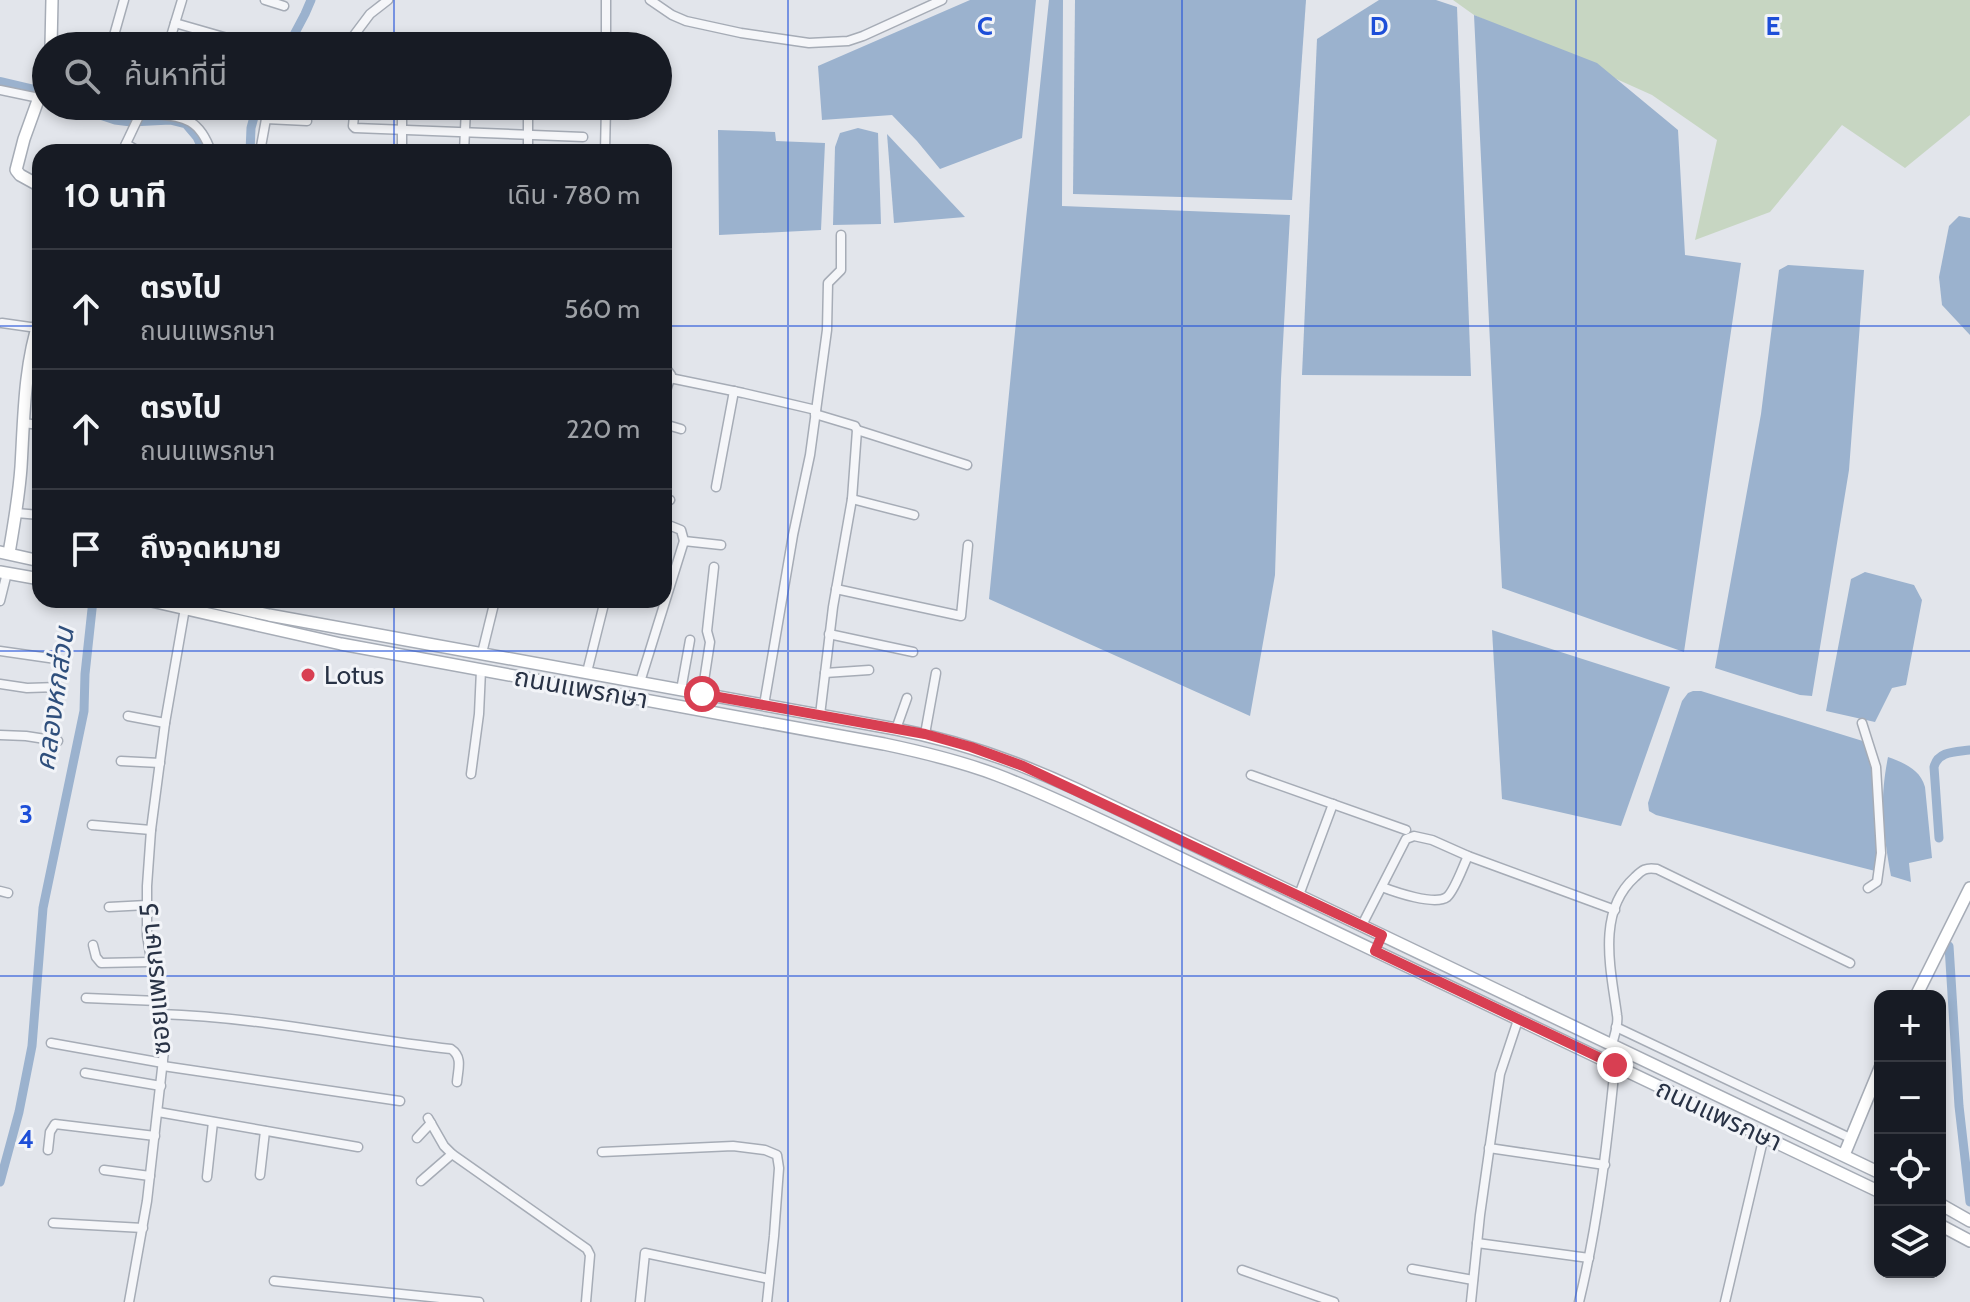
<!DOCTYPE html>
<html lang="th">
<meta charset="utf-8">
<style>
body{margin:0;font-family:Cabin,"Noto Sans Thai",sans-serif;background:#242831;color:#f1f3f6}
.controls{position:absolute;right:24px;bottom:24px;display:grid;overflow:hidden;border-radius:16px;box-shadow:0 4px 12px #0003}
.controls button{width:72px;height:72px;display:grid;place-items:center;padding:0;border:0;border-bottom:2px solid #363941;background:#171b24;color:#f1f3f6;font:40px sans-serif}
.stop{position:absolute;width:24px;height:24px;margin:-18px;border:6px solid #d83f52;border-radius:50%;background:#fff}
.stop.end{background:#d83f52;border-color:#fff;box-shadow:0 2px 8px #0008}
.list{margin:0;padding:0;list-style:none}
h2{display:flex;justify-content:space-between;align-items:center;height:104px;margin:0;padding:0 32px;font-size:34px}
h2 small{font-size:26px;font-weight:400;color:#9ea1a6}
.list li{display:grid;grid-template-columns:52px 1fr auto;gap:24px;align-items:center;box-sizing:border-box;height:120px;padding:0 32px;border-top:2px solid #363941}
.list b{display:block;font-size:30px;white-space:nowrap}
.list p{margin:0;font-size:26px;white-space:nowrap;color:#9ea1a6}
.list em{font-size:26px;font-style:normal;color:#9ea1a6}
.icon{flex:none;width:44px;height:44px;fill:none;stroke:currentColor;stroke-width:2;stroke-linecap:round;stroke-linejoin:round}
.map{position:relative;flex:none;width:1970px;height:1302px;overflow:hidden}
.search{position:absolute;background:#171b24;box-shadow:0 4px 12px #0003;left:32px;top:32px;width:640px;height:88px;display:flex;align-items:center;gap:20px;box-sizing:border-box;padding:0 28px;border-radius:44px;color:#9ea1a6;font-size:30px}
.panel{position:absolute;background:#171b24;box-shadow:0 4px 12px #0003;left:32px;top:144px;width:640px;height:464px;border-radius:24px}
.map>svg:first-child{display:block}
</style>
<div class="map">
<svg width="1970" height="1302" viewBox="0 0 1970 1302">
<rect width="100%" height="100%" fill="#e2e5eb"/>
<polygon fill="#c7d6c2" points="1453,0 1970,0 1970,115 1905,168 1842,125 1770,212 1695,240 1717,140 1652,95 1474,15"/>
<g fill="#9bb2ce">
<polygon points="970,0 1036,0 1022,138 940,169 917,141 892,115 822,120 818,66"/>
<polygon points="1049,0 1063,0 1062,206 1290,215 1281,379 1275,575 1250,716 989,599 1026,219"/>
<polygon points="1075,0 1306,0 1292,200 1073,194"/>
<polygon points="1379,0 1436,0 1457,7 1471,376 1302,375 1317,39"/>
<polygon points="1474,15 1597,63 1678,130 1685,255 1741,263 1684,652 1502,588"/>
<polygon points="858,128 878,133 881,224 833,225 835,147 840,133"/>
<polygon points="718,130 775,132 776,141 825,143 821,230 719,235"/>
<polygon points="887,134 965,217 894,223"/>
<polygon points="1959,216 1970,218 1970,335 1942,305 1939,277 1949,226"/>
<polygon points="1788,265 1864,270 1849,470 1812,696 1800,695 1715,668 1761,414 1779,270"/>
<polygon points="1865,572 1914,585 1922,600 1906,685 1892,688 1875,722 1826,711 1851,579"/>
<polygon points="1492,630 1670,687 1621,826 1502,799"/>
<polygon points="1693,691 1701,691 1866,742 1874,748 1876,825 1883,873 1656,815 1649,811 1648,803 1682,701 1688,693"/>
<path d="M1888 757C1904 763 1920 769 1925 787L1932 858 1909 863 1911 882 1891 876C1883 831 1879 803 1888 757Z"/>
</g>
<g fill="none" stroke-linecap="round" stroke-linejoin="round">
<g stroke="#9bb2ce" stroke-width="9">
<polyline points="288,46 305,14 311,0"/>
<polyline points="73,106 115,120 131,122 170,120 186,124 197,137 204,152"/>
<polyline points="250,152 251,128 257,106"/>
<path d="M1939 838 1934 767C1938 751 1955 752 1970 750"/>
<polyline points="1949,946 1959,1106 1970,1202"/>
<polyline points="0,1182 19,1112 32,1046 43,908 84,711 85,674 93,600"/>
</g>
<polyline stroke="#9bb2ce" stroke-width="16" points="0,85 34,93"/>
<defs>
<g id="street">
<polyline points="265,0 284,6"/>
<polyline points="606,0 606,46"/>
<polyline points="650,0 672,15 686,21 741,33 809,43 848,41 863,36 942,0"/>
<polyline points="175,23 255,46"/>
<polyline points="111,46 124,0"/>
<polyline points="168,46 182,0"/>
<polyline points="346,46 370,14 388,0"/>
<polyline points="0,90 39,98"/>
<path d="M145 106 141 112C176 118 197 111 211 152"/>
<polyline points="355,106 353,126 355,128 583,137"/>
<polyline points="528,112 528,152"/>
<polyline points="126,144 140,152"/>
<polyline points="122,152 141,112"/>
<polyline points="260,152 266,119 307,121"/>
<polyline points="402,152 402,106"/>
<polyline points="464,152 466,108"/>
<polyline points="605,152 606,106"/>
<polyline points="2,323 37,328"/>
<polyline points="664,366 671,375 664,397"/>
<polyline points="670,378 743,393 816,410"/>
<polyline points="815,414 855,426 857,430 852,499 833,607 820,715"/>
<polyline points="23,423 40,425"/>
<polyline points="664,424 681,429"/>
<polyline points="857,430 967,465"/>
<polyline points="716,487 734,391"/>
<polyline points="664,498 670,500"/>
<polyline points="852,499 914,515"/>
<polyline points="16,513 40,515"/>
<polyline points="671,526 681,530 684,541"/>
<polyline points="836,589 961,616 968,545"/>
<polyline points="0,601 7,573"/>
<polyline points="829,634 913,652"/>
<polyline points="0,651 56,659"/>
<polyline points="482,653 495,600"/>
<polyline points="587,672 605,600"/>
<polyline points="825,673 869,670"/>
<polyline points="640,682 684,541 721,545"/>
<polyline points="0,684 27,688 58,687"/>
<polyline points="681,690 690,640"/>
<polyline points="702,694 710,642 707,631 714,567"/>
<polyline points="764,705 793,535 810,455 827,330 828,283 841,270 841,235"/>
<polyline points="128,716 165,723"/>
<polyline points="1862,723 1876,767 1881,853 1877,882 1868,888"/>
<polyline points="896,729 907,698"/>
<polyline points="925,734 936,673"/>
<polyline points="0,735 26,736 58,741"/>
<polyline points="121,761 160,763"/>
<polyline points="471,774 479,714 481,670"/>
<polyline points="1251,775 1406,830"/>
<polyline points="92,825 151,830"/>
<path d="M1382 887C1395 892 1435 906 1447 897 1455 890 1463 866 1468 856"/>
<polyline points="0,891 8,893"/>
<polyline points="1299,895 1333,804"/>
<polyline points="109,907 147,905"/>
<polyline points="1362,925 1406,839 1414,836 1432,840 1468,856 1615,910"/>
<polyline points="93,945 96,957 101,963 150,962"/>
<polyline points="86,998 158,1001"/>
<path d="M160 1014C258 1017 353 1038 451 1049 463 1057 458 1069 457 1082"/>
<polyline points="1616,1027 1850,1138"/>
<polyline points="51,1043 163,1063"/>
<path d="M1612 1045C1614 1036 1619 1024 1617 1015 1611 970 1596 912 1635 877 1642 870 1646 867 1657 869L1850 963"/>
<polyline points="163,1066 400,1101"/>
<polyline points="85,1073 161,1086"/>
<polyline points="158,1112 358,1147"/>
<polyline points="428,1118 444,1146 452,1154 587,1249 590,1255 586,1302"/>
<polyline points="417,1138 431,1123"/>
<polyline points="1489,1148 1605,1165"/>
<polyline points="48,1150 50,1132 55,1124 155,1136"/>
<polyline points="602,1152 733,1146 765,1150 777,1155 779,1168 774,1236 767,1302"/>
<polyline points="104,1170 150,1176"/>
<polyline points="260,1175 265,1131"/>
<polyline points="207,1177 213,1122"/>
<polyline points="421,1181 452,1154"/>
<polyline points="53,1223 143,1228"/>
<polyline points="1477,1243 1589,1258"/>
<polyline points="1412,1269 1473,1280"/>
<polyline points="1242,1270 1334,1302"/>
<polyline points="274,1281 479,1302"/>
<polyline points="129,1302 147,1201 164,1051 163,1034 147,935 147,886 151,830 165,723 185,608"/>
<polyline points="640,1302 645,1253 769,1279"/>
<polyline points="1471,1302 1480,1215 1500,1074 1518,1020"/>
<path d="M1579 1302C1598 1224 1607 1145 1615 1065"/>
<polyline points="1725,1302 1764,1136"/>
</g>
<g id="secondary">
<polyline points="51,46 52,0"/>
<polyline points="40,186 20,175 16,170 24,139 46,78"/>
<polyline points="0,552 40,561"/>
<path d="M9 553C14 524 19 496 21 467 24 417 24 366 40 318"/>
<polyline points="0,572 40,579"/>
<path d="M147 600 341 644 884 744C922 752 960 761 997 775 1042 792 1085 813 1128 833L1880 1192"/>
<path d="M202 600 269 615 896 729C959 741 1018 762 1076 789L1880 1173"/>
<polyline points="1916,996 1970,888"/>
<polyline points="1844,1155 1880,1068"/>
<polyline points="1940,1204 1970,1221"/>
<polyline points="1940,1225 1970,1241"/>
</g>
</defs>
<use href="#street" stroke="#a6acb6" stroke-width="11"/>
<use href="#secondary" stroke="#a6acb6" stroke-width="14"/>
<use href="#street" stroke="#f5f6f9" stroke-width="8"/>
<use href="#secondary" stroke="#fff" stroke-width="11"/>
</g>
<g fill="none" stroke-linecap="round" stroke-linejoin="round">
<polyline stroke="#d83f52" stroke-width="10" points="702,694 925,734 971,747 1023,766 1382,935 1375,951 1615,1065"/>
</g>
<path fill="none" stroke="#1d4ed8" stroke-width="2" stroke-opacity="0.55" d="M394 0V46M788 0V1302M1182 0V1302M1576 0V1302M394 106V152M0 326H40M664 326H1970M394 600V1302M0 651H1970M0 976H1970"/>
<circle fill="#d83f52" stroke="#f2f4f8" stroke-width="3" cx="308" cy="675" r="8"/>
<g text-anchor="middle" stroke-width="6" stroke-linejoin="round" paint-order="stroke">
<g font-size="26" fill="#283245" stroke="#f2f4f8" text-anchor="start">
<text x="324" y="684">Lotus</text>
</g>
<g font-size="26" fill="#283245" stroke="#f2f4f8">
<text transform="translate(581 688) rotate(10)" y="9">ถนนแพรกษา</text>
<text transform="translate(155 979) rotate(-95)" y="9">ซอยแพรกษา 5</text>
<text transform="translate(1719 1115) rotate(25)" y="9">ถนนแพรกษา</text>
</g>
<g font-size="28" font-style="italic" fill="#2f4f7c" stroke="#f2f4f8">
<text transform="translate(54 699) rotate(-82)" y="10">คลองหกส่วน</text>
</g>
</g>
<g font-size="26" text-anchor="middle" font-weight="bold" fill="#1d4ed8" stroke="#f2f4f8" stroke-width="6" stroke-linejoin="round" paint-order="stroke">
<text x="985" y="35">C</text>
<text x="1379" y="35">D</text>
<text x="1773" y="35">E</text>
<text x="26" y="823">3</text>
<text x="26" y="1148">4</text>
</g>
</svg>
<div class="controls">
<button>+</button>
<button>−</button>
<button><svg class="icon" aria-label="locate" viewBox="0 0 24 24"><circle cx="12" cy="12" r="6"/><path d="M12 2v4M12 18v4M2 12h4M18 12h4"/></svg></button>
<button><svg class="icon" aria-label="layers" viewBox="0 0 24 24"><path d="M12 4l9 5-9 5-9-5zM3 14l9 5 9-5"/></svg></button>
</div>
<div class="stop" style="left:702px;top:694px"></div>
<div class="stop end" style="left:1615px;top:1065px"></div>
<div class="search"><svg class="icon" aria-label="search" viewBox="0 0 24 24"><circle cx="10" cy="10" r="6"/><path d="M15 15l6 6"/></svg>ค้นหาที่นี่</div>
<section class="panel">
<h2>10 นาที<small>เดิน · 780 m</small></h2>
<ul class="list">
<li><svg class="icon" aria-label="ahead" viewBox="0 0 24 24"><path d="M12 20V5M6 11l6-6 6 6"/></svg><div><b>ตรงไป</b><p>ถนนแพรกษา</p></div><em>560 m</em></li>
<li><svg class="icon" aria-label="ahead" viewBox="0 0 24 24"><path d="M12 20V5M6 11l6-6 6 6"/></svg><div><b>ตรงไป</b><p>ถนนแพรกษา</p></div><em>220 m</em></li>
<li><svg class="icon" aria-label="arrive" viewBox="0 0 24 24"><path d="M6 21V4h12l-3 4 3 4H6"/></svg><div><b>ถึงจุดหมาย</b></div></li>
</ul>
</section>
</div>
